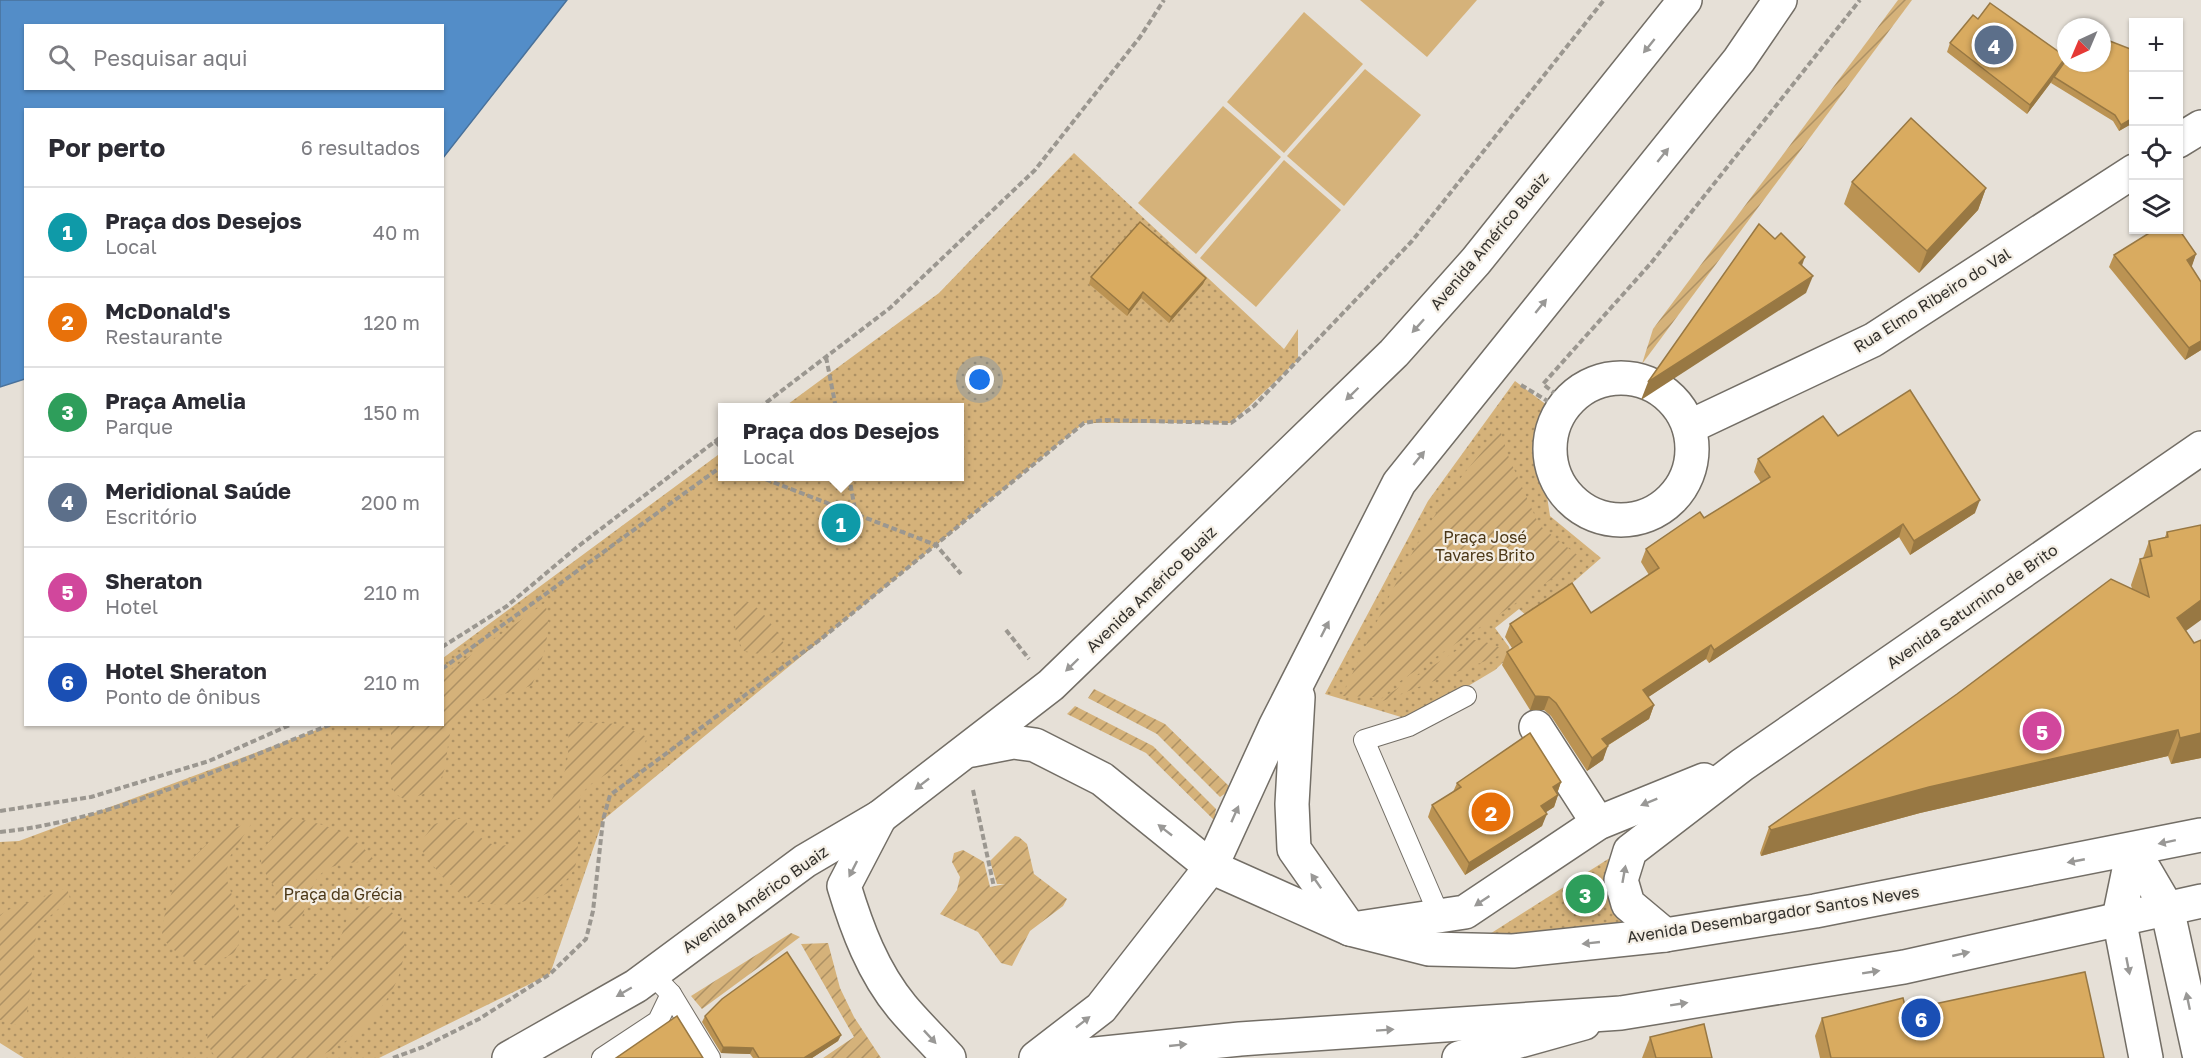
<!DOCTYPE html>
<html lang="pt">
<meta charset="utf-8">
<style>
body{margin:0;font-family:"Golos Text",sans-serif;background:#f2f2f3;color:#2b2b33}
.controls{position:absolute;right:18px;top:18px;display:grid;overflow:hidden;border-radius:0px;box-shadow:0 2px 4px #0004}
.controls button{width:54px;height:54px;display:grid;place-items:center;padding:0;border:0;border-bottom:2px solid #e1e1e2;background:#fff;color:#2b2b33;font:30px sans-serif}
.compass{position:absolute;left:2057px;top:18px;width:54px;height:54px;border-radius:50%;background:#fff;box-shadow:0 2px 4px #0004;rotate:224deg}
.you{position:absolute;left:980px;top:380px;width:21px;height:21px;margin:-15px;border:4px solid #fff;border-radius:50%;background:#1a73e8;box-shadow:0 0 0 9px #1a73e833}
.badge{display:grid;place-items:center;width:39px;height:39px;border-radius:50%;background:#2563eb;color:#fff;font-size:20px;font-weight:700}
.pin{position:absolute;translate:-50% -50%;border:3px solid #fff;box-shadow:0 2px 6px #0006}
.popup{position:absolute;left:718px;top:403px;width:246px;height:78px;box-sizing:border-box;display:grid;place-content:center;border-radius:0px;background:#fff;filter:drop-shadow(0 2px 4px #0005);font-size:20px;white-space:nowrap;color:#7c7c81}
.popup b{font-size:22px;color:#2b2b33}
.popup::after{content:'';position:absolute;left:50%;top:100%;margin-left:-12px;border:12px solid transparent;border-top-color:#fff}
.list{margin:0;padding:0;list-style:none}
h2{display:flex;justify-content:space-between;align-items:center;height:78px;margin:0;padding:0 24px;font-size:26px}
h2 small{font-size:20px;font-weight:400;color:#7c7c81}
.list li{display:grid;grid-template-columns:39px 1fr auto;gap:18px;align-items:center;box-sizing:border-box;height:90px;padding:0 24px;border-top:2px solid #e1e1e2}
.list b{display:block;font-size:22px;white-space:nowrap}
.list p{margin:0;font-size:20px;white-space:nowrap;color:#7c7c81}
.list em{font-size:20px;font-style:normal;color:#7c7c81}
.icon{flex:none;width:33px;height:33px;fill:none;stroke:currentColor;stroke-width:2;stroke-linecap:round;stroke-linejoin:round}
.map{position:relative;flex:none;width:2201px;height:1058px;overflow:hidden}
.search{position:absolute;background:#fff;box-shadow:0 2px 4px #0004;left:24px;top:24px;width:420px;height:66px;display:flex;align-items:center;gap:15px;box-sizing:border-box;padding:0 21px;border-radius:0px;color:#7c7c81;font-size:22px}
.panel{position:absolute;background:#fff;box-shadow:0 2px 4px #0004;left:24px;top:108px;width:420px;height:618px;border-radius:0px}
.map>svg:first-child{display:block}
</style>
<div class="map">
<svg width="2201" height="1058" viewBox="0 0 2201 1058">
<defs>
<pattern id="park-dots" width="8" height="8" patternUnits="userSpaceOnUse" patternTransform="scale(1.5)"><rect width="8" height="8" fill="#d5b27a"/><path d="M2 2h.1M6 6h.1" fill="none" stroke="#ad9164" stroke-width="1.8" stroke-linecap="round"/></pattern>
<pattern id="garden-furrows" width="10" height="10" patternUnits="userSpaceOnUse" patternTransform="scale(1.5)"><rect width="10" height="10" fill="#d5b27a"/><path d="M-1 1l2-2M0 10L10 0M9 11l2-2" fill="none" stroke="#ad9164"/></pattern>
</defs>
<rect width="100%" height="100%" fill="#e6e0d7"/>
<g fill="#d5b27a">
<polygon points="1360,0 1477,0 1427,57"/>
<polygon points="1304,12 1363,64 1284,153 1227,102"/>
<polygon points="1365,69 1421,115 1344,206 1287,156"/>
<polygon points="1223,106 1281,157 1196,254 1138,203"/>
<polygon points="1284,160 1341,210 1256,307 1200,258"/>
</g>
<g fill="url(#park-dots)">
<polygon points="1074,153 1284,349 1298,329 1298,360 1231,423 1084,423 603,820 550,974 379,1058 24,1058 0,1043 0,842 19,841 330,725 442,724 443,658 722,452 722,476 960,476 960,408 784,407 939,293"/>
<polygon points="1515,381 1552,409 1539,443 1550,516 1601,558 1562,592 1527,616 1519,609 1495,628 1509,647 1511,655 1495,670 1411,720 1325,694 1428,501"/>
<polygon points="1624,849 1652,937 1474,944"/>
</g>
<g fill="url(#garden-furrows)">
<polygon points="1898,0 1912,0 1642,364 1653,329"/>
<path d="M1500 430 1509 458 1539 525 1577 555V562L1384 692 1374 697 1342 696C1375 625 1410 546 1457 483 1470 465 1486 448 1500 430Z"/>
<path d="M739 600C762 603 773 628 785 645L782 650 764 655 744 651C734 636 732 617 739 600Z"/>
<path d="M545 603C553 632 543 659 532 685 508 697 481 693 460 714 440 735 455 774 431 790 425 795 413 797 405 800L396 794 391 786V725L442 724 443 675Z"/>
<path d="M1473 640C1487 640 1497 648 1511 651L1370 706Z"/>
<polygon points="1094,689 1165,724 1232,789 1220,797 1157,734 1088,698"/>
<polygon points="1075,706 1153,746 1216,809 1214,820 1146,753 1067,714"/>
<path d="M581 722 619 724 647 737 642 751 591 784 581 794C577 812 580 854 575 867 562 899 502 912 473 900 450 890 434 867 420 848L421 842 434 824 463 818C472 829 480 841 495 845 527 853 559 791 566 767 569 755 568 741 569 729Z"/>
<path d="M284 817C318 821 353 831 374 860 317 866 318 867 301 921L292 927 274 921 276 889C242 844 274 851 284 817Z"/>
<path d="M253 821 229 858 226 877 239 917V943L234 953 208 966C189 961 174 954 162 937 163 897 186 857 219 835 229 829 242 826 253 821Z"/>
<polygon points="1015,836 1019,837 1027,844 1034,874 1067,899 1063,906 1030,931 1012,966 1001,963 978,932 940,914 957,890 960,877 952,862 954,853 963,850 984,862 990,887 1005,884 997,884 990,861"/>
<polygon points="67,888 70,899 37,927 26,1022 13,1025 0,1020 0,915 8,910"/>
<path d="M378 905 402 918C403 931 406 947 403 960 395 1004 356 1040 316 1058H217C207 1048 205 1038 210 1025 217 1002 243 980 267 979 284 978 302 982 317 974 336 963 341 933 349 914L364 907Z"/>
<polygon points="791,933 800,937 702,1009 691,996"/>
<polygon points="828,943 840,988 854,1017 881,1058 823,1058 854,1037 801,944"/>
</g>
<path fill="#538dc8" stroke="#49719a" stroke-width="1.5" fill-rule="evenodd" d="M0 0H567L443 158 442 110H26L25 379 0 387ZM26 26H442V88H26Z"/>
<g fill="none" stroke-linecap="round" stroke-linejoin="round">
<defs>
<g id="service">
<polyline points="1440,917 1364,740 1409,726 1466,696"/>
<polyline points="651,973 671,994 710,1058"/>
<polyline points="602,1058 658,1021 671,994"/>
</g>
<g id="minor">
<polyline points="2178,141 2201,127"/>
<circle cx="1621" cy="449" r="71"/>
<polyline points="1689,427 1873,340 2134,171"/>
<polyline points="1536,727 1598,823"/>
<path d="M880 817 844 886C857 929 873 972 902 1007 917 1025 934 1041 949 1058"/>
<polyline points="2133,850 2167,908 2200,1058"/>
<polyline points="2133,850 2119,918 2146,1058"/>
<polyline points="1352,929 1465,912 1598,823 1704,780"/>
<polyline points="1665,935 1628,904 1621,880 1630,851 1742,765 2201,448"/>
<polyline points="1459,1058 1584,1023"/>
</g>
<g id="secondary">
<polyline points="1298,697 1292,804 1294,849 1350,929"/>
<polyline points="972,750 1013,742 1035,745 1102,779 1211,867 1350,929 1429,949 1513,951 1665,935 1815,911 2201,835"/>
<polyline points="509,1058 636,986 805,861 880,817 1051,685 1394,353 1476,261 1685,0"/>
<polyline points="1036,1058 1101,1008 1211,867 1275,727 1399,483 1739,60 1780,0"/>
<polyline points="1057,1058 1240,1039 1621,1013 1904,967 2201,901"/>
</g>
</defs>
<use href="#service" stroke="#736e66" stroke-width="22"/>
<use href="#minor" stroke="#736e66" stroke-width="36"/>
<use href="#secondary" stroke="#736e66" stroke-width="36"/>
<g stroke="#9b9790" stroke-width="4" stroke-dasharray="6 3" stroke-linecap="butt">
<polyline points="826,357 836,408"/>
<path d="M1656 378C1610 367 1596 363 1558 396L1543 384 1651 263 1860 0"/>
<polyline points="1663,381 1683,392"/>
<polyline points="1521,385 1561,409"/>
<polyline points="759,408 890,308 1035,170 1140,37 1164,0"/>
<polyline points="715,441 722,449"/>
<polyline points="757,476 936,545 961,574"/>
<polyline points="849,476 856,515"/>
<polyline points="1006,630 1029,659"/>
<polyline points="442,647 507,606 576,548 722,436"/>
<polyline points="442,669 722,466"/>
<polyline points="973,790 994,887"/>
<polyline points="0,811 91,797 209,761 292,724"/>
<path d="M0 832C115 820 224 766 332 724"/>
<polyline points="393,1058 423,1047 479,1019 550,974 586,939 593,911 603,820 610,795 821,639 1084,423 1103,420 1231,423 1254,406 1412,241 1604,0"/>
</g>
<use href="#service" stroke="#fff" stroke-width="20"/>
<use href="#minor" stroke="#fff" stroke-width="33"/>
<use href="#secondary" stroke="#fff" stroke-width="33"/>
</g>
<g fill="#bb9353">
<polygon points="1978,19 2065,62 2133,123 2119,131 2113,121 2051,83 2052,81 2027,114 1947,52 1950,43"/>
<polygon points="1852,182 1986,188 1978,210 1919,273 1844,204"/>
<polygon points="2196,254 2191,267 2201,350 2185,360 2109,267 2114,255"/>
<polygon points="1091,277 1206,278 1203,284 1169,323 1141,298 1127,316 1089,284"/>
<polygon points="1838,436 1975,513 1910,555 1899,537 1709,663 1706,659 1648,697 1654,705 1649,719 1607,746 1603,760 1587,771 1551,716 1544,710 1530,710 1502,665 1507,652 1512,648 1505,637 1510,624 1591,613 1649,575 1641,562 1646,549 1704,518 1761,483 1754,472 1758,459"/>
<polygon points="2167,532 2186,631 2194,643 2201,640 2201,758 2171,764 2168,756 1920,813 1761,856 1760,853 1769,827 2132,589 2131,585 2140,559 2143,558 2149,541 2165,537"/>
<polygon points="1561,782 1557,793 1558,795 1554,807 1546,812 1542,826 1465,875 1428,817 1432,805 1453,792 1457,783"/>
<polygon points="1906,1010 2104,1058 1820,1058 1815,1036 1822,1018"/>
<polygon points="705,1016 841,1035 838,1041 812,1058 753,1058 750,1054 721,1053 702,1022"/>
<polygon points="1650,1037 1712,1058 1642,1058"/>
</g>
<g fill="#987843">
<polygon points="2066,58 2063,67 2054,77 2052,81 2027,114 2030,105"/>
<polygon points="2133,118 2133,123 2119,131 2121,125"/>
<polygon points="1986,188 1978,210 1919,273 1927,251"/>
<polygon points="2196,254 2192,266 2183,272 2187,260"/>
<polygon points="1805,257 1799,274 1799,263"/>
<polygon points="1813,276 1806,293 1641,400 1648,382"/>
<polygon points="1206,278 1203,284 1169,323 1171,317"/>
<polygon points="1143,292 1141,298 1127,316 1129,310"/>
<polygon points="2201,341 2201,350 2185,360 2189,348"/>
<polygon points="1980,500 1975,513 1910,555 1914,541"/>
<polygon points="1903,524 1899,537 1709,663 1714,650"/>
<polygon points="2201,600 2201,620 2168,644 2177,618"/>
<polygon points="1711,645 1706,659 1638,704 1643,690"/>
<polygon points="1535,696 1549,697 1544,710 1530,710"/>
<polygon points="1654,705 1649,719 1597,752 1602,739"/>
<polygon points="2178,730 2168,756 1920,813 1761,856 1771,830 1929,787"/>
<polygon points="2201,733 2201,758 2171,764 2180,738"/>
<polygon points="1608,746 1603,760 1587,771 1592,758"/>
<polygon points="1561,782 1557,794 1553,787"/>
<polygon points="1558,795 1554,807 1537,818 1541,806"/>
<polygon points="1547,814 1542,826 1465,875 1469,863"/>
<polygon points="841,1035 838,1041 812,1058 804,1058"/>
<polygon points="723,1047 753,1048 750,1054 721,1053"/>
</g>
<g fill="#d9ab60" stroke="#987843" stroke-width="1.5">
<polygon points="1990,3 2066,57 2030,105 1950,43 1973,15 1978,19"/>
<polygon points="2102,38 2133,50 2133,118 2121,125 2115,115 2054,77 2066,60 2066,63 2102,63"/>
<polygon points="1911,118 1986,188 1927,251 1852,182"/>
<polygon points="1140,222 1206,278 1171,317 1143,292 1129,310 1091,277"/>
<polygon points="1759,224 1775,239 1781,233 1805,257 1799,263 1813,276 1648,382"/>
<polygon points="2178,228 2196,254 2187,260 2201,282 2201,341 2189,348 2114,255 2154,230 2178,230"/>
<polygon points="1910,390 1980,500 1914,541 1903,524 1714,650 1711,645 1643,690 1654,705 1602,739 1608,746 1592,758 1556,703 1549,697 1535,696 1507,652 1522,642 1510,624 1572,583 1591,613 1659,568 1646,549 1700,512 1704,518 1770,477 1758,459 1823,416 1838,436"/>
<polygon points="2201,525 2201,600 2177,618 2194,643 2201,640 2201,733 2180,738 2178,730 1929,787 1771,830 1769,827 1957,694 2111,579 2149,597 2140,559 2152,556 2149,541 2168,537 2167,532"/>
<polygon points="1530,733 1561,782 1553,787 1558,795 1541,806 1547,814 1469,863 1432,805 1461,787 1457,783"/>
<polygon points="787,952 841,1035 804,1058 759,1058 753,1048 723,1047 705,1016 722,999"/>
<polygon points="2085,972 2104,1058 1831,1058 1822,1018 1903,998 1906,1010"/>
<polygon points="677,1016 703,1058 616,1058"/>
<polygon points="1704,1024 1712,1058 1656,1058 1650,1037"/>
</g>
<defs><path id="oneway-solid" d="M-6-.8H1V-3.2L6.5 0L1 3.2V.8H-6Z" transform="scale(1.5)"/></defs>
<g fill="#999896">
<use href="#oneway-solid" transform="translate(1649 46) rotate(129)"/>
<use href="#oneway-solid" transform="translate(1663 155) rotate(-51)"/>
<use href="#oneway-solid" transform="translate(1541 306) rotate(-51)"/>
<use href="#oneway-solid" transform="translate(1418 326) rotate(132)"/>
<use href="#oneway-solid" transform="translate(1352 394) rotate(136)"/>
<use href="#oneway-solid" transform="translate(1419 458) rotate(-51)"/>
<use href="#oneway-solid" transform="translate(1325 629) rotate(-63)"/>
<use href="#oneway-solid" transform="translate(1072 665) rotate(136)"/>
<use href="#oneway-solid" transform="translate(922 784) rotate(142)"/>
<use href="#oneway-solid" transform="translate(1649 802) rotate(158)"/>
<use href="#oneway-solid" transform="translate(1235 814) rotate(-66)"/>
<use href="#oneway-solid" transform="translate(1165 830) rotate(-142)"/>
<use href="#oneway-solid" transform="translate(2167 842) rotate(168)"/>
<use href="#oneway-solid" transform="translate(2076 861) rotate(169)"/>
<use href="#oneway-solid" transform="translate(853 869) rotate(117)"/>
<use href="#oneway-solid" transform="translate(1624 874) rotate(-80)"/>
<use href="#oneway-solid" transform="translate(1316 881) rotate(-125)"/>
<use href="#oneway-solid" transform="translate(1482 901) rotate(146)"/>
<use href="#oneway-solid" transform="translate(1591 943) rotate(174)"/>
<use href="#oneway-solid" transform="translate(1961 954) rotate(-13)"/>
<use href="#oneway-solid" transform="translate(2128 966) rotate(79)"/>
<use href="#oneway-solid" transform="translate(1871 972) rotate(-9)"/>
<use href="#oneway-solid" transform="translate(624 992) rotate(150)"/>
<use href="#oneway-solid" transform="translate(2188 1001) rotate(-102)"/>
<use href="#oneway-solid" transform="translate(1679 1004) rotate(-9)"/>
<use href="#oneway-solid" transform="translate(1083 1022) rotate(-38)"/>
<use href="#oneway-solid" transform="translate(1385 1030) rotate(-4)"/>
<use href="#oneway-solid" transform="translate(930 1037) rotate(47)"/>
<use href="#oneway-solid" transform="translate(1178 1045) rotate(-6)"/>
</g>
<g text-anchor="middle" stroke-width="4.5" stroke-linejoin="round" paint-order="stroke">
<g font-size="16" fill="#33312d" stroke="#f4eee4">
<text transform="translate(1489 241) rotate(-50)" y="6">Avenida Américo Buaiz</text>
<text transform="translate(1932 300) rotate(-32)" y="6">Rua Elmo Ribeiro do Val</text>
<text transform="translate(1151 589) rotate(-44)" y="6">Avenida Américo Buaiz</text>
<text transform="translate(1972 606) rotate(-35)" y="6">Avenida Saturnino de Brito</text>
<text transform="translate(755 899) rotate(-35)" y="6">Avenida Américo Buaiz</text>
<text transform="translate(1773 914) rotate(-9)" y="6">Avenida Desembargador Santos Neves</text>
</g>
<g font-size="16" fill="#4b3716" stroke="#f4eee4">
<text x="1485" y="543">Praça José<tspan x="1485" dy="18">Tavares Brito</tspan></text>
<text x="343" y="900">Praça da Grécia</text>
</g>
</g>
</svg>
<div class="controls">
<button>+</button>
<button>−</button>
<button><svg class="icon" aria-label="locate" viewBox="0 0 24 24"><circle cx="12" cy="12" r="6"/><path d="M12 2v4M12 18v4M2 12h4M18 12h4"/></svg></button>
<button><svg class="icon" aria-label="layers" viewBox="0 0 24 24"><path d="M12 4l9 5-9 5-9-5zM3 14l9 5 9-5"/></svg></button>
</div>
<svg class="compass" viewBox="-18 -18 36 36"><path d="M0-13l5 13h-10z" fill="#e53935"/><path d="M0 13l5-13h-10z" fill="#7c7c81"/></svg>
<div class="you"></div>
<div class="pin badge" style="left:841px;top:523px;background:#0f9aa8">1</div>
<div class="popup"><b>Praça dos Desejos</b>Local</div>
<div class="pin badge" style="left:1491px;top:812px;background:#e8710a">2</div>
<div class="pin badge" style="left:1585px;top:894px;background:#2e9e5b">3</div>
<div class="pin badge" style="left:1994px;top:45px;background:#5c6f8a">4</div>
<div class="pin badge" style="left:2042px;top:731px;background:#d1479c">5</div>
<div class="pin badge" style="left:1921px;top:1018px;background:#1a4fb4">6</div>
<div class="search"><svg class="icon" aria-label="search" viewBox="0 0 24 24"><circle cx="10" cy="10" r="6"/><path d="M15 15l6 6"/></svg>Pesquisar aqui</div>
<section class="panel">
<h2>Por perto<small>6 resultados</small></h2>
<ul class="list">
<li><span class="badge" style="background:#0f9aa8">1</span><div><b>Praça dos Desejos</b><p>Local</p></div><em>40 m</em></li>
<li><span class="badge" style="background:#e8710a">2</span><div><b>McDonald's</b><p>Restaurante</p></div><em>120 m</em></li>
<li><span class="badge" style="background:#2e9e5b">3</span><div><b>Praça Amelia</b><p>Parque</p></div><em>150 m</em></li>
<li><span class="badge" style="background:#5c6f8a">4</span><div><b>Meridional Saúde</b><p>Escritório</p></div><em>200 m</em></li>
<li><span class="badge" style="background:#d1479c">5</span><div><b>Sheraton</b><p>Hotel</p></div><em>210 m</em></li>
<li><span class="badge" style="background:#1a4fb4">6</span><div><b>Hotel Sheraton</b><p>Ponto de ônibus</p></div><em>210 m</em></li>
</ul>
</section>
</div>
